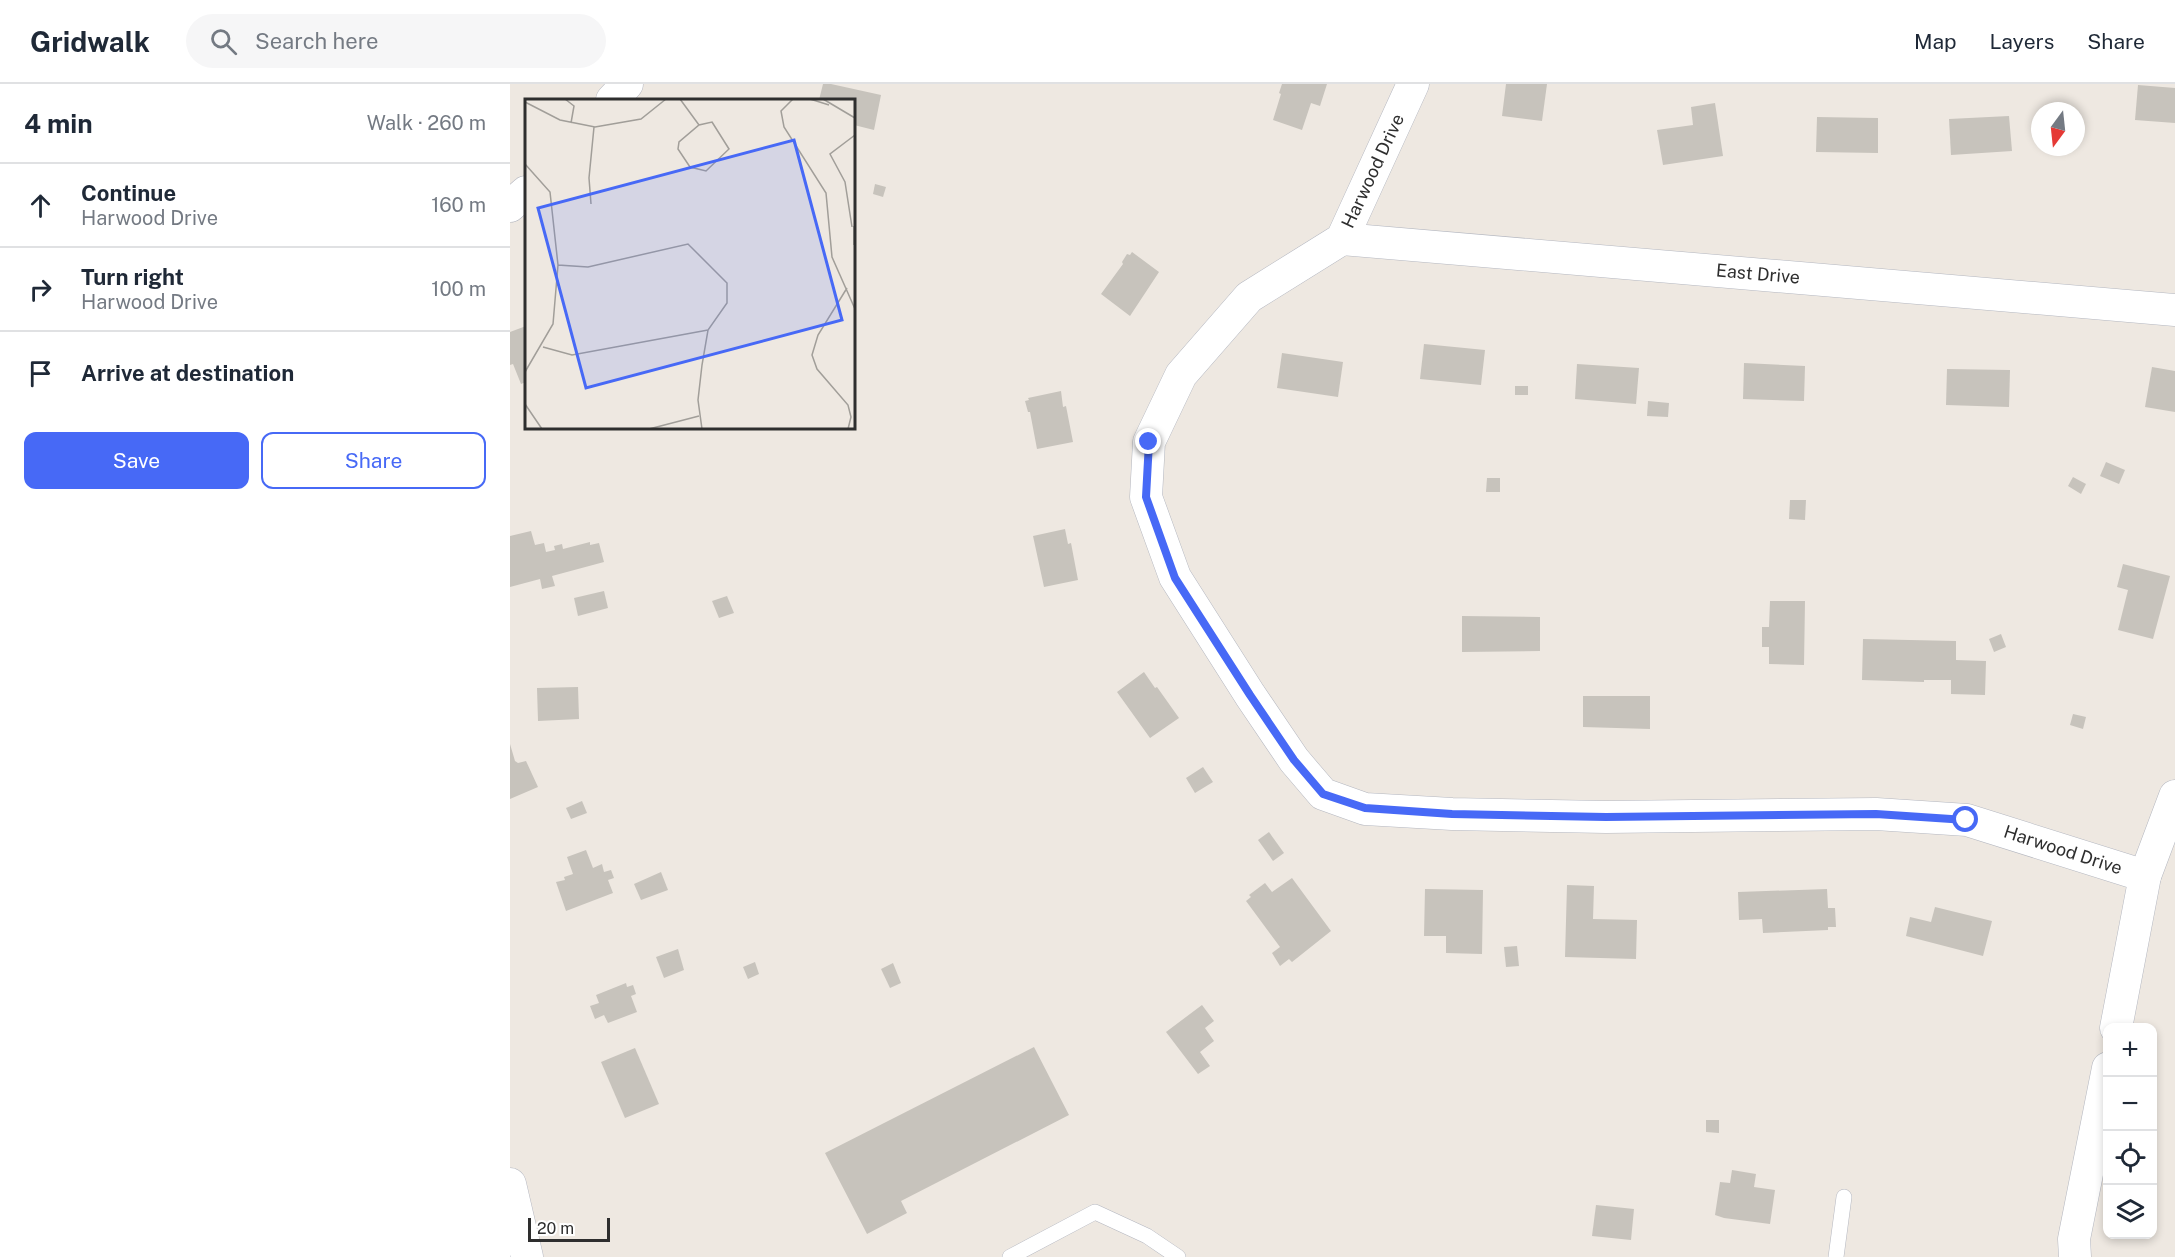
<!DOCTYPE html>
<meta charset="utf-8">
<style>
body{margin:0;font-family:"Public Sans",sans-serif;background:#f6f6f7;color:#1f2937}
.controls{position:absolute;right:18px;bottom:18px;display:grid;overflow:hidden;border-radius:12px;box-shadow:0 3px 9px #0003}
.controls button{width:54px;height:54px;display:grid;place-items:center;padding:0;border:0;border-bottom:2px solid #e0e1e3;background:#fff;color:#1f2937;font:30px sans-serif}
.compass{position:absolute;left:1521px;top:18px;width:54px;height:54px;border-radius:50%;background:#fff;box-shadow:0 3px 9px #0003;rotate:195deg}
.scale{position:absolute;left:18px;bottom:15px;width:82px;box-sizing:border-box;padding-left:6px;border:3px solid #2e2e2e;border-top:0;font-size:16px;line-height:21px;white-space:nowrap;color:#2e2e2e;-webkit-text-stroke:4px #fff;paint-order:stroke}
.stop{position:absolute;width:18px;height:18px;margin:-14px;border:4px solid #4769f6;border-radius:50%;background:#fff}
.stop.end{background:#4769f6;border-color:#fff;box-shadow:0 2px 6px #0008}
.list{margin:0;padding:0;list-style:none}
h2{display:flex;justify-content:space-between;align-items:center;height:78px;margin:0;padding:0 24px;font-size:26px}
h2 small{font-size:20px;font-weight:400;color:#747a83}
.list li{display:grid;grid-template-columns:39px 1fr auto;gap:18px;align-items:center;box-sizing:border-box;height:84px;padding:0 24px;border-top:2px solid #e0e1e3}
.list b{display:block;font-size:22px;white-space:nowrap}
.list p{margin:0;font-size:20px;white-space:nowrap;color:#747a83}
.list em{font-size:20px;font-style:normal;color:#747a83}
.actions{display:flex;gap:12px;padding:18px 24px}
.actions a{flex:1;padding:14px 0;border:2px solid #4769f6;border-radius:12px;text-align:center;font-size:21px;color:#4769f6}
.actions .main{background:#4769f6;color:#fff}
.icon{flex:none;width:33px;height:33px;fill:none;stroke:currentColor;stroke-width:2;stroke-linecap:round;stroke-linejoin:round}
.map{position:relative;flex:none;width:1665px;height:1173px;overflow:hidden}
header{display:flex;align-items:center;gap:36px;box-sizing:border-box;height:84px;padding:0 30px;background:#fff;border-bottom:2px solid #e0e1e3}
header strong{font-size:28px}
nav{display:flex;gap:33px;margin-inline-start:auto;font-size:21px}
.search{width:420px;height:54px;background:#f6f6f7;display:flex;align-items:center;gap:15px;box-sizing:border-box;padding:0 21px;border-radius:33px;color:#747a83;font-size:22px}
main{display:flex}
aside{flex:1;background:#fff}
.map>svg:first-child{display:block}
</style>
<header>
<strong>Gridwalk</strong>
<div class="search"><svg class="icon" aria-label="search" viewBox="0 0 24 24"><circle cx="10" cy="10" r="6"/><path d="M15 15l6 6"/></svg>Search here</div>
<nav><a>Map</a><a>Layers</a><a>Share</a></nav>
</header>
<main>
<aside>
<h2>4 min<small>Walk · 260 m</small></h2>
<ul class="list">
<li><svg class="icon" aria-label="ahead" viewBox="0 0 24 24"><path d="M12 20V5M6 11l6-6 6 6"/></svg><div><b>Continue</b><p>Harwood Drive</p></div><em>160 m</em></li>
<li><svg class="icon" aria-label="right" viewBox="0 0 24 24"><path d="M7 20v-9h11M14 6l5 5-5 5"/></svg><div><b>Turn right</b><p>Harwood Drive</p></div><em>100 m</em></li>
<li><svg class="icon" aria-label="arrive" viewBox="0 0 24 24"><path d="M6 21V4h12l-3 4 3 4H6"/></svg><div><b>Arrive at destination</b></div></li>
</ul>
<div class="actions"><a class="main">Save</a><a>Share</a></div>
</aside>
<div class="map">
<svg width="1665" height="1173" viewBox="0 0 1665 1173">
<rect width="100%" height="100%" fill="#eee8e1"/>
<g fill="#c7c3bc">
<polygon points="313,0 321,0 371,11 364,46 344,41 344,16 309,16"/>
<polygon points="772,0 817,0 810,22 801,19 792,46 763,36 771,10 769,9"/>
<polygon points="996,0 1037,0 1032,37 992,32"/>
<polygon points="1628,1 1665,4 1665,39 1625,36"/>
<polygon points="1205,19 1213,72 1153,81 1147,46 1183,41 1181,23"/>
<polygon points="1499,32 1502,67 1441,71 1439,35"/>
<polygon points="1307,33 1368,34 1368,69 1306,68"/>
<polygon points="365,100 376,103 373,113 363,110"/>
<polygon points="622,168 649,188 620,232 591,210 613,180 612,178 617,170 620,171"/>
<polygon points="16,242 16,298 11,300 3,280 0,281 0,248"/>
<polygon points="914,260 975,266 971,301 910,295"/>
<polygon points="772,269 833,278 828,313 767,304"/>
<polygon points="1234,279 1295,282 1294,317 1233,315"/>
<polygon points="1067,280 1129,284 1126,320 1065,315"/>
<polygon points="1642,283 1665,287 1665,328 1635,323"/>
<polygon points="1437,285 1500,286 1499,323 1436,321"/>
<rect x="1005" y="302" width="13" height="9"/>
<polygon points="551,307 553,323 556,322 563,358 527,365 520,328 518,328 515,317 519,316 518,314"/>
<polygon points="1138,317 1159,319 1158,333 1137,332"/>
<polygon points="1596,378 1615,386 1609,400 1590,392"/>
<polygon points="1563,393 1576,400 1571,410 1558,402"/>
<polygon points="977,394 990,394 990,408 976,408"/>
<polygon points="1280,416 1296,416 1295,436 1279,435"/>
<polygon points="555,445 558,460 561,459 568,496 534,503 523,452"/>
<polygon points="21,447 25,461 34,459 36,468 45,466 44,462 52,460 53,465 80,458 80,461 89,459 94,478 42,492 45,502 32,505 30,495 0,503 0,452"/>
<polygon points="1613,480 1660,492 1643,555 1608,546 1618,506 1607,503"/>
<polygon points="94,507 98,524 68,532 64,514"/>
<polygon points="217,512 224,529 209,534 202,517"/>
<polygon points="1260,517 1295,517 1294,581 1259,580 1259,563 1252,563 1252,543 1259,543"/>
<polygon points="952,532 1030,533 1030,567 952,568"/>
<polygon points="1491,550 1496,563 1484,568 1479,555"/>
<polygon points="1353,555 1446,557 1446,576 1476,577 1475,611 1441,610 1441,596 1414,596 1414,598 1352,596"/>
<polygon points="634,588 645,604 647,603 669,634 640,654 607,608"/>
<polygon points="68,603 69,635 28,637 27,604"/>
<polygon points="1073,612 1140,612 1140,645 1073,643"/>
<polygon points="1563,630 1576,633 1573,645 1560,641"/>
<polygon points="0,660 5,677 8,679 16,677 28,703 0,715"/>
<polygon points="693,683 703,698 685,709 676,694"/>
<polygon points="72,717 77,729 61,735 56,724"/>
<polygon points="759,748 774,769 763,777 748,756"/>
<polygon points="76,766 83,784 92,780 94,788 101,786 104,794 98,796 103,809 56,827 46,798 55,796 54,793 63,790 57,773"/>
<polygon points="151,788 158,806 131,816 124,800"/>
<polygon points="782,794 821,847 782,878 779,875 770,882 762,869 770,863 736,817 741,813 739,811 755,799 762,808"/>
<polygon points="1057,801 1084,802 1083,835 1127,836 1126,875 1055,873"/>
<polygon points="915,805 973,806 972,870 936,869 936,852 914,852"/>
<polygon points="1317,805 1318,824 1325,824 1326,843 1318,843 1318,846 1253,849 1252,835 1229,836 1228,808"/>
<polygon points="1425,823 1482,837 1473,872 1396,852 1400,833 1421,838"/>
<polygon points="1007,862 1009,882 996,883 994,863"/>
<polygon points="168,865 174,886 154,894 146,873"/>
<polygon points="245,878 249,890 238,895 233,883"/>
<polygon points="383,879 391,899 380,904 371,885"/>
<polygon points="116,899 117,903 123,901 126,910 121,912 127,928 98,939 94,931 85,935 80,922 89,919 86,911"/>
<polygon points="692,921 704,937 695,944 704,957 690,968 700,982 688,990 656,948"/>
<polygon points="524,963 559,1031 391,1117 397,1129 357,1150 315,1069"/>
<polygon points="125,964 149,1020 115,1034 91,978"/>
<polygon points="1196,1036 1209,1036 1209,1049 1196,1048"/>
<polygon points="1222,1086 1246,1090 1244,1103 1265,1106 1260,1140 1214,1134 1205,1131 1210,1098 1220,1099"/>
<polygon points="1086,1121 1124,1125 1121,1156 1082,1152"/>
</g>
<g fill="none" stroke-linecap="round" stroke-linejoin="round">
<defs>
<g id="lane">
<polyline points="500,1173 585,1128 637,1152 668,1173"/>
<polyline points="1326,1173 1334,1113"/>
</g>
<g id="street">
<polyline points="903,0 832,155 739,213 671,291 639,358 636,413 665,493 740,611 784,676 813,710 855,725 942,730 1096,733 1366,730 1457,736 1635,792 1606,944"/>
<polyline points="102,16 117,0"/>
<polyline points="0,122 16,108"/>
<polyline points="832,155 1665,226"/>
<polyline points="1635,792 1665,712"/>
<polyline points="0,1100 17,1173"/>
<polyline points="1565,1173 1564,1155 1598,984"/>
</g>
</defs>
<use href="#lane" stroke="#b4b7c0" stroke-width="16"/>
<use href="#street" stroke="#b4b7c0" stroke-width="33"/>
<use href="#lane" stroke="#fff" stroke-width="15"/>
<use href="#street" stroke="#fff" stroke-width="32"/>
</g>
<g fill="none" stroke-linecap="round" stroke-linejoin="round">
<polyline stroke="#4769f6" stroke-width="8" points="639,358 636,413 665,494 740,611 784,676 813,710 855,724 942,730 1096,733 1366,730 1456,736"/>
</g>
<g text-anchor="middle" stroke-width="6" stroke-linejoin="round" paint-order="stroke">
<g font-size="18" fill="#2e2e2e" stroke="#fff">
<text transform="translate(863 87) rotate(-65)" y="6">Harwood Drive</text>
<text transform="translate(1248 190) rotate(5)" y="6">East Drive</text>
<text transform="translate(1553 766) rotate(18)" y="6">Harwood Drive</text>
</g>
</g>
<g transform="translate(15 15)">
<rect width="330" height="330" fill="#eee8e1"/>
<path fill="none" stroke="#a19e99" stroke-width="1.5" d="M40 0 49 7 46 24M155 0 174 26M268 0 256 12 259 28 301 94 307 158 330 210M285 0 304 6M298 0 330 19M0 3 35 21 70 28 116 20 141 0M187 23 204 50 181 72 165 68 153 50 154 43 174 26ZM0 65 25 93 33 166 63 168 163 145 202 184V204L183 231 177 266 173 301 177 330M66 105 64 79 69 28M327 128 320 83 305 55 330 36M329 146V127M322 189 293 236 287 256 292 270 323 306 326 318 323 330M18 248 47 256 183 231M0 273 28 225 33 166M0 305 17 330M124 330 174 317"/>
<path fill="#4769f6" fill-opacity="0.15" stroke="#4769f6" stroke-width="3" d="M269 41 317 221 61 289 13 109Z"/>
<rect width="330" height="330" fill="none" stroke="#2e2e2e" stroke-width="3"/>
</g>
</svg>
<div class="controls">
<button>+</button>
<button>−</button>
<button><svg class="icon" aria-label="locate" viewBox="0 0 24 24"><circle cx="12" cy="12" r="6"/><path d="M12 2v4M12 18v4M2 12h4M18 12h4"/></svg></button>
<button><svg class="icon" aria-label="layers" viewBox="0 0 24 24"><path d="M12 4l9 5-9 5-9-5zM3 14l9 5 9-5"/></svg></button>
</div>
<svg class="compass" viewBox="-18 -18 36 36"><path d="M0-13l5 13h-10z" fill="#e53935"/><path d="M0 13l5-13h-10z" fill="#747a83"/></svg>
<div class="scale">20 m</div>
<div class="stop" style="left:1456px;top:736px"></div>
<div class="stop end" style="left:639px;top:358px"></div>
</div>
</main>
